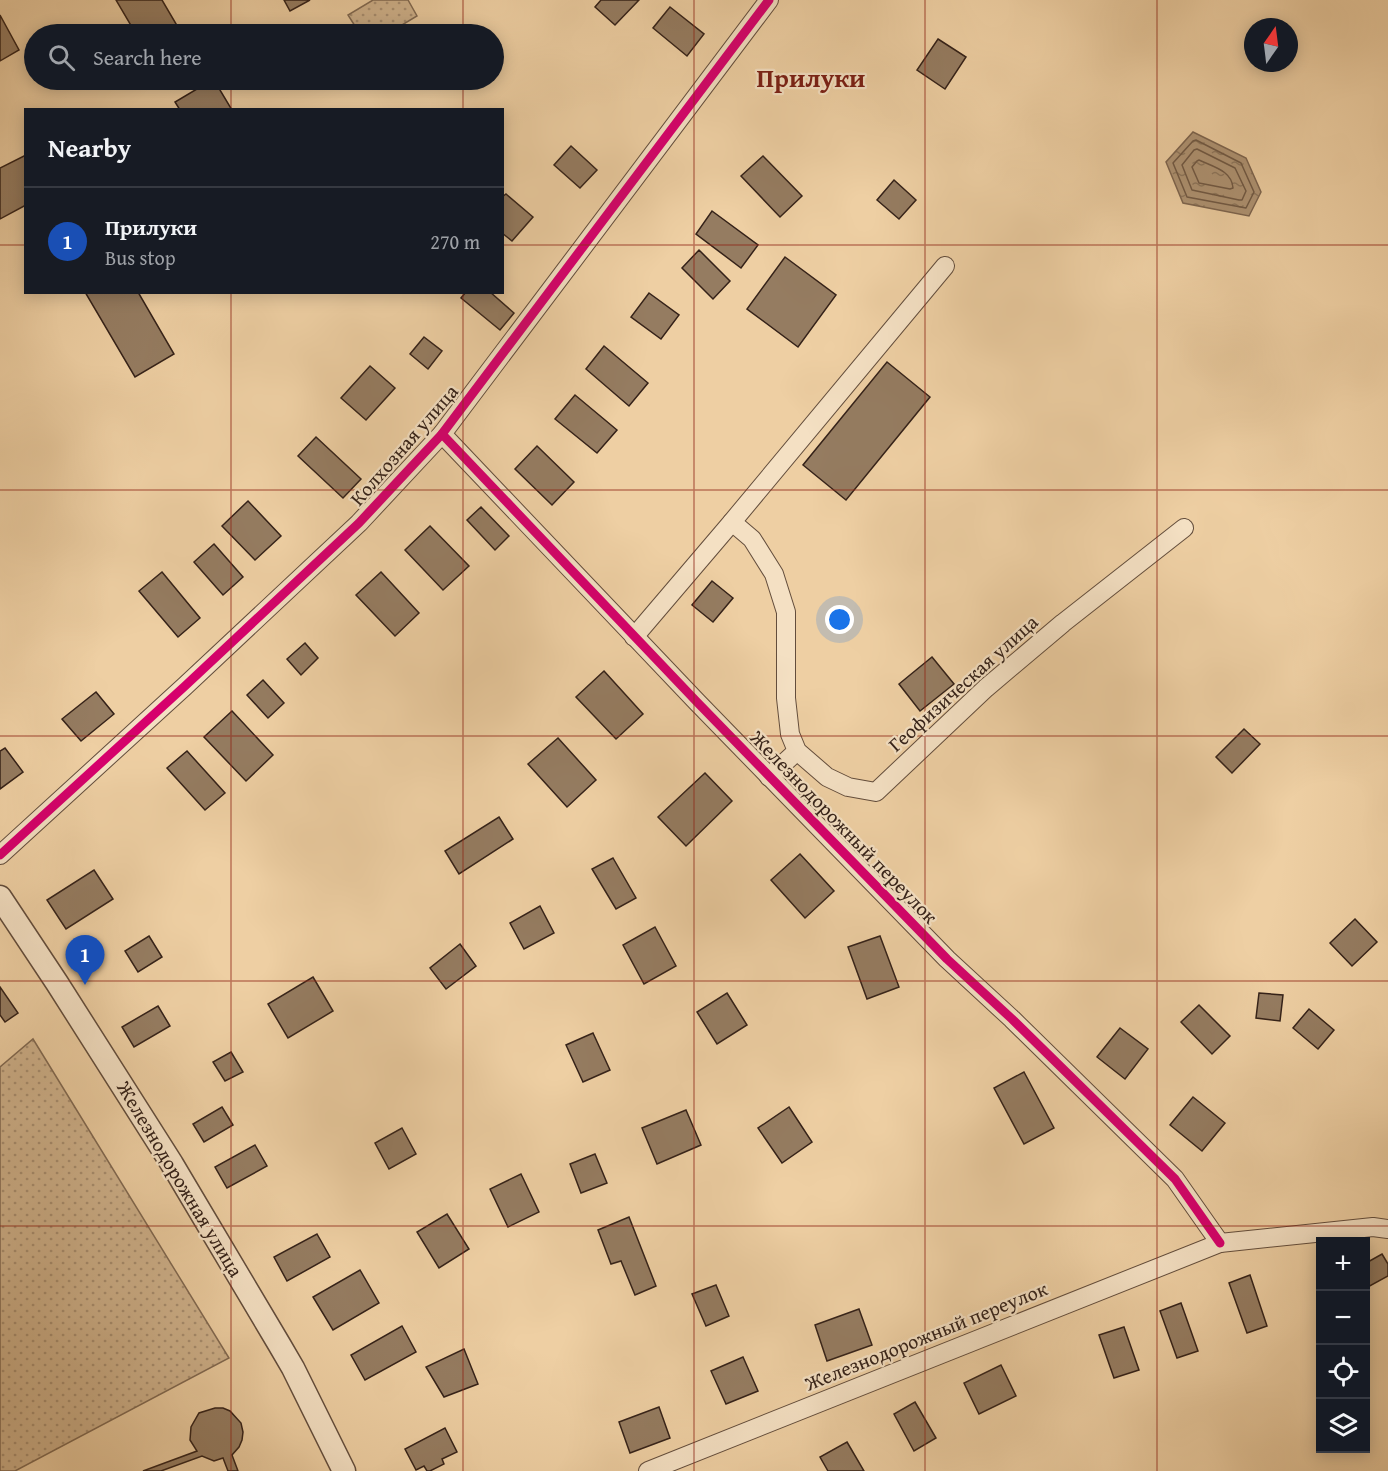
<!DOCTYPE html>
<meta charset="utf-8">
<style>
body{margin:0;font-family:"Gentium Book Plus",serif;background:#242831;color:#f1f3f6}
.controls{position:absolute;right:18px;bottom:18px;display:grid;overflow:hidden;border-radius:0px;box-shadow:0 3px 15px #0003}
.controls button{width:54px;height:54px;display:grid;place-items:center;padding:0;border:0;border-bottom:2px solid #363941;background:#171b24;color:#f1f3f6;font:30px sans-serif}
.compass{position:absolute;left:1244px;top:18px;width:54px;height:54px;border-radius:50%;background:#171b24;box-shadow:0 3px 15px #0003;rotate:14deg}
.you{position:absolute;left:840px;top:620px;width:21px;height:21px;margin:-15px;border:4px solid #fff;border-radius:50%;background:#1a73e8;box-shadow:0 0 0 9px #1a73e833}
.badge{display:grid;place-items:center;width:39px;height:39px;border-radius:50%;background:#0f766e;color:#fff;font-size:20px;font-weight:700}
.pin{position:absolute;translate:-50% -50px;filter:drop-shadow(0 2px 3px #0008)}
.pin::after{content:'';position:absolute;top:32px;width:21px;height:18px;background:inherit;clip-path:polygon(0 0,100% 0,50% 100%)}
.list{margin:0;padding:0;list-style:none}
h2{display:flex;justify-content:space-between;align-items:center;height:78px;margin:0;padding:0 24px;font-size:26px}
h2 small{font-size:20px;font-weight:400;color:#9ea1a6}
.list li{display:grid;grid-template-columns:39px 1fr auto;gap:18px;align-items:center;box-sizing:border-box;height:108px;padding:0 24px;border-top:2px solid #363941}
.list b{display:block;font-size:22px;white-space:nowrap}
.list p{margin:0;font-size:20px;white-space:nowrap;color:#9ea1a6}
.list em{font-size:20px;font-style:normal;color:#9ea1a6}
.icon{flex:none;width:33px;height:33px;fill:none;stroke:currentColor;stroke-width:2;stroke-linecap:round;stroke-linejoin:round}
.map{position:relative;flex:none;width:1388px;height:1471px;overflow:hidden}
.search{position:absolute;background:#171b24;box-shadow:0 3px 15px #0003;left:24px;top:24px;width:480px;height:66px;display:flex;align-items:center;gap:15px;box-sizing:border-box;padding:0 21px;border-radius:33px;color:#9ea1a6;font-size:22px}
.panel{position:absolute;background:#171b24;box-shadow:0 3px 15px #0003;left:24px;top:108px;width:480px;height:186px;border-radius:0px}
.map>svg:first-child{display:block}
</style>
<div class="map">
<svg width="1388" height="1471" viewBox="0 0 1388 1471">
<defs>
<pattern id="park-dots" width="8" height="8" patternUnits="userSpaceOnUse" patternTransform="scale(1.5)"><rect width="8" height="8" fill="#cfb28c"/><path d="M2 2h.1M6 6h.1" fill="none" stroke="#a99072" stroke-width="1.8" stroke-linecap="round"/></pattern>
<pattern id="water-ripples" width="26" height="14" patternUnits="userSpaceOnUse" patternTransform="scale(1.5)"><rect width="26" height="14" fill="#af9474"/><path d="M2 4q2-2 4 0t4 0M15 11q2-2 4 0t4 0" fill="none" stroke="#8f785e"/></pattern>
</defs>
<rect width="100%" height="100%" fill="#eecfa3"/>
<filter id="stains"><feTurbulence type="fractalNoise" baseFrequency=".00333" numOctaves="4"/><feColorMatrix values="0 0 0 0 .2 0 0 0 0 .09 0 0 0 0 .02 0 0 0 .5 -.17"/></filter>
<radialGradient id="worn" r=".72"><stop offset=".6" stop-color="#630" stop-opacity="0"/><stop offset="1" stop-color="#630" stop-opacity=".3"/></radialGradient>
<g fill="url(#park-dots)" stroke="#826a52" stroke-width="1.5">
<polygon points="373,0 408,0 417,16 387,34 360,34 348,15"/>
<polygon points="33,1039 229,1358 15,1471 0,1471 0,1067"/>
</g>
<polygon fill="url(#water-ripples)" stroke="#7e6650" stroke-width="1.5" points="1193,132 1246,158 1261,192 1249,216 1183,203 1166,162"/>
<g fill="none" stroke-linecap="round" stroke-linejoin="round">
<g stroke="#725b46" stroke-width="1.5">
<polygon points="1196,140 1241,163 1254,192 1246,208 1187,197 1173,163 1193,141"/>
<polygon points="1197,149 1235,168 1246,191 1242,200 1239,200 1192,190 1182,165 1194,150"/>
<path d="M1199 160C1214 167 1232 171 1233 188L1230 189 1199 183 1192 167 1197 161Z"/>
</g>
</g>
<g fill="#957c61" stroke="#352219" stroke-width="1.5">
<polygon points="116,0 162,0 182,34 136,34"/>
<polygon points="284,0 310,0 290,11"/>
<polygon points="601,0 639,0 615,25 595,7"/>
<polygon points="670,7 704,34 687,56 653,28"/>
<polygon points="0,15 19,50 0,61"/>
<polygon points="938,39 966,57 945,89 917,70"/>
<polygon points="212,80 214,80 232,110 180,110 175,102"/>
<polygon points="571,146 597,170 580,188 554,165"/>
<polygon points="26,155 26,205 0,219 0,168"/>
<polygon points="763,156 802,196 780,217 741,176"/>
<polygon points="894,180 916,200 899,219 877,200"/>
<polygon points="506,194 533,217 512,241 502,233 502,197"/>
<polygon points="712,211 758,245 741,268 696,234"/>
<polygon points="699,250 730,281 713,299 682,268"/>
<polygon points="785,257 836,295 798,347 747,309"/>
<polygon points="85,292 138,292 174,354 135,377"/>
<polygon points="466,292 490,292 514,313 500,330 461,298"/>
<polygon points="649,293 679,315 661,339 631,317"/>
<polygon points="424,337 442,351 428,369 410,354"/>
<polygon points="604,346 648,383 629,406 586,369"/>
<polygon points="887,362 930,397 846,500 803,465"/>
<polygon points="370,366 395,388 366,420 341,398"/>
<polygon points="575,395 617,430 597,453 555,419"/>
<polygon points="316,437 361,479 343,498 298,456"/>
<polygon points="537,446 574,482 552,505 515,469"/>
<polygon points="248,501 281,536 255,560 222,526"/>
<polygon points="481,507 509,536 495,550 467,520"/>
<polygon points="430,526 469,566 443,590 405,550"/>
<polygon points="214,544 243,577 223,595 194,562"/>
<polygon points="162,572 200,618 178,637 139,591"/>
<polygon points="381,572 419,613 395,636 356,595"/>
<polygon points="712,581 733,598 713,622 692,605"/>
<polygon points="305,643 318,658 301,675 287,659"/>
<polygon points="932,657 954,684 920,711 899,684"/>
<polygon points="604,671 643,714 616,739 576,697"/>
<polygon points="263,680 284,703 268,718 247,695"/>
<polygon points="96,692 114,714 81,741 62,719"/>
<polygon points="232,711 273,755 246,781 204,737"/>
<polygon points="1244,729 1260,744 1232,773 1216,757"/>
<polygon points="558,738 596,780 567,807 528,764"/>
<polygon points="5,748 23,772 0,789 0,751"/>
<polygon points="187,751 225,793 205,810 167,768"/>
<polygon points="705,773 732,801 686,846 658,817"/>
<polygon points="499,817 513,839 459,874 445,851"/>
<polygon points="800,854 834,891 805,918 771,880"/>
<polygon points="613,858 636,898 616,909 592,869"/>
<polygon points="94,870 113,899 66,929 47,900"/>
<polygon points="540,906 554,933 524,949 510,923"/>
<polygon points="1355,919 1377,942 1352,966 1330,943"/>
<polygon points="655,927 676,966 644,984 623,945"/>
<polygon points="149,936 162,957 138,972 125,951"/>
<polygon points="880,936 899,987 867,999 848,947"/>
<polygon points="460,944 476,966 446,989 430,968"/>
<polygon points="313,977 333,1011 288,1038 268,1004"/>
<polygon points="0,987 18,1013 5,1022 0,1015"/>
<polygon points="727,993 747,1025 717,1044 697,1012"/>
<polygon points="1259,993 1283,995 1280,1021 1256,1018"/>
<polygon points="1199,1005 1230,1036 1212,1054 1181,1022"/>
<polygon points="158,1006 170,1026 134,1047 122,1027"/>
<polygon points="1309,1009 1334,1030 1318,1049 1293,1028"/>
<polygon points="1120,1028 1148,1049 1125,1079 1097,1057"/>
<polygon points="593,1033 610,1070 583,1082 566,1045"/>
<polygon points="231,1052 243,1072 225,1081 213,1062"/>
<polygon points="1024,1072 1054,1128 1024,1144 994,1088"/>
<polygon points="1193,1097 1225,1123 1202,1151 1170,1125"/>
<polygon points="222,1107 233,1125 204,1142 193,1124"/>
<polygon points="789,1107 812,1142 782,1163 758,1128"/>
<polygon points="686,1110 701,1145 657,1164 642,1128"/>
<polygon points="402,1128 416,1154 389,1169 375,1143"/>
<polygon points="255,1145 267,1166 227,1188 215,1167"/>
<polygon points="595,1154 607,1183 581,1193 570,1164"/>
<polygon points="521,1174 539,1212 508,1227 490,1189"/>
<polygon points="447,1214 469,1249 439,1268 417,1232"/>
<polygon points="629,1217 656,1286 635,1295 621,1261 611,1264 598,1230"/>
<polygon points="317,1234 330,1257 287,1281 274,1257"/>
<polygon points="1382,1254 1388,1264 1388,1276 1366,1288 1366,1263"/>
<polygon points="360,1270 379,1303 333,1330 313,1297"/>
<polygon points="1250,1275 1267,1326 1247,1333 1229,1283"/>
<polygon points="716,1285 729,1316 706,1326 692,1294"/>
<polygon points="1181,1303 1198,1351 1177,1358 1160,1311"/>
<polygon points="859,1309 872,1345 827,1361 815,1325"/>
<polygon points="402,1326 416,1352 365,1380 351,1355"/>
<polygon points="1124,1327 1139,1370 1114,1378 1099,1335"/>
<polygon points="464,1349 478,1384 444,1397 426,1367"/>
<polygon points="743,1357 758,1391 726,1404 711,1371"/>
<polygon points="1001,1365 1016,1396 979,1414 964,1383"/>
<polygon points="915,1402 936,1438 914,1451 894,1414"/>
<polygon points="659,1407 670,1438 630,1453 619,1422"/>
<polygon points="215,1408 223,1408 230,1411 241,1423 243,1432 242,1440 239,1447 232,1455 238,1471 228,1471 223,1458 214,1461 202,1456 161,1471 143,1471 197,1451 190,1440 191,1427 199,1413"/>
<polygon points="445,1428 457,1452 442,1459 444,1464 430,1471 427,1471 424,1466 416,1470 405,1449"/>
<polygon points="847,1442 864,1471 828,1471 820,1457"/>
</g>
<g fill="none" stroke-linecap="round" stroke-linejoin="round">
<defs>
<g id="minor">
<polyline points="442,434 697,702 947,959 1012,1019 1175,1179 1220,1243"/>
<polyline points="732,522 752,539 774,574 786,612 786,698 790,734 797,751 827,777 848,787 876,792 986,688 1063,623 1184,528"/>
<polyline points="634,637 732,522 945,266"/>
<polyline points="769,777 797,751"/>
<polyline points="0,855 185,686 359,523 442,434 769,0"/>
<polyline points="648,1471 1220,1243 1373,1227 1388,1229"/>
</g>
<polyline id="tertiary" points="0,897 57,983 172,1164 279,1344 293,1368 344,1471"/>
</defs>
<use href="#minor" stroke="#634d3c" stroke-width="20"/>
<use href="#tertiary" stroke="#634d3c" stroke-width="25"/>
<use href="#minor" stroke="#f4e0c3" stroke-width="18"/>
<use href="#tertiary" stroke="#f4e0c3" stroke-width="22"/>
<defs>
<g id="cycleway">
<polyline points="442,434 697,702 947,959 1012,1019 1175,1179 1220,1243"/>
<polyline points="0,855 185,686 359,523 442,434 769,0"/>
</g>
</defs>
<use href="#cycleway" stroke="#f4e0c3" stroke-width="13"/>
<use href="#cycleway" stroke="#d6006c" stroke-width="9"/>
</g>
<path fill="none" stroke="#8f2418" stroke-width="1.5" stroke-opacity="0.55" d="M231 0V34M463 0V34M694 0V1471M925 0V1471M1157 0V1471M231 80V110M463 80V110M0 245H26M502 245H1388M231 292V1471M463 292V1471M0 490H1388M0 736H1388M0 981H1388M0 1226H1388"/>
<g text-anchor="middle" stroke-width="4.5" stroke-linejoin="round" paint-order="stroke">
<g font-size="20" fill="#352219" stroke="#f4e0c3">
<text transform="translate(404 445) rotate(-49)" y="7">Колхозная улица</text>
<text transform="translate(963 683) rotate(-42)" y="7">Геофизическая улица</text>
<text transform="translate(844 827) rotate(46)" y="7">Железнодорожный переулок</text>
<text transform="translate(180 1179) rotate(59)" y="7">Железнодорожная улица</text>
<text transform="translate(926 1336) rotate(-22)" y="7">Железнодорожный переулок</text>
</g>
<g font-size="26" font-weight="bold" fill="#7a1f14" stroke="#f4e0c3">
<text x="811" y="87">Прилуки</text>
</g>
</g>
<rect width="100%" height="100%" filter="url(#stains)"/>
<rect width="100%" height="100%" fill="url(#worn)"/>
</svg>
<div class="controls">
<button>+</button>
<button>−</button>
<button><svg class="icon" aria-label="locate" viewBox="0 0 24 24"><circle cx="12" cy="12" r="6"/><path d="M12 2v4M12 18v4M2 12h4M18 12h4"/></svg></button>
<button><svg class="icon" aria-label="layers" viewBox="0 0 24 24"><path d="M12 4l9 5-9 5-9-5zM3 14l9 5 9-5"/></svg></button>
</div>
<svg class="compass" viewBox="-18 -18 36 36"><path d="M0-13l5 13h-10z" fill="#e53935"/><path d="M0 13l5-13h-10z" fill="#9ea1a6"/></svg>
<div class="you"></div>
<div class="pin badge" style="left:85px;top:985px;background:#1a4fb4">1</div>
<div class="search"><svg class="icon" aria-label="search" viewBox="0 0 24 24"><circle cx="10" cy="10" r="6"/><path d="M15 15l6 6"/></svg>Search here</div>
<section class="panel">
<h2>Nearby<small></small></h2>
<ul class="list">
<li><span class="badge" style="background:#1a4fb4">1</span><div><b>Прилуки</b><p>Bus stop</p></div><em>270 m</em></li>
</ul>
</section>
</div>
